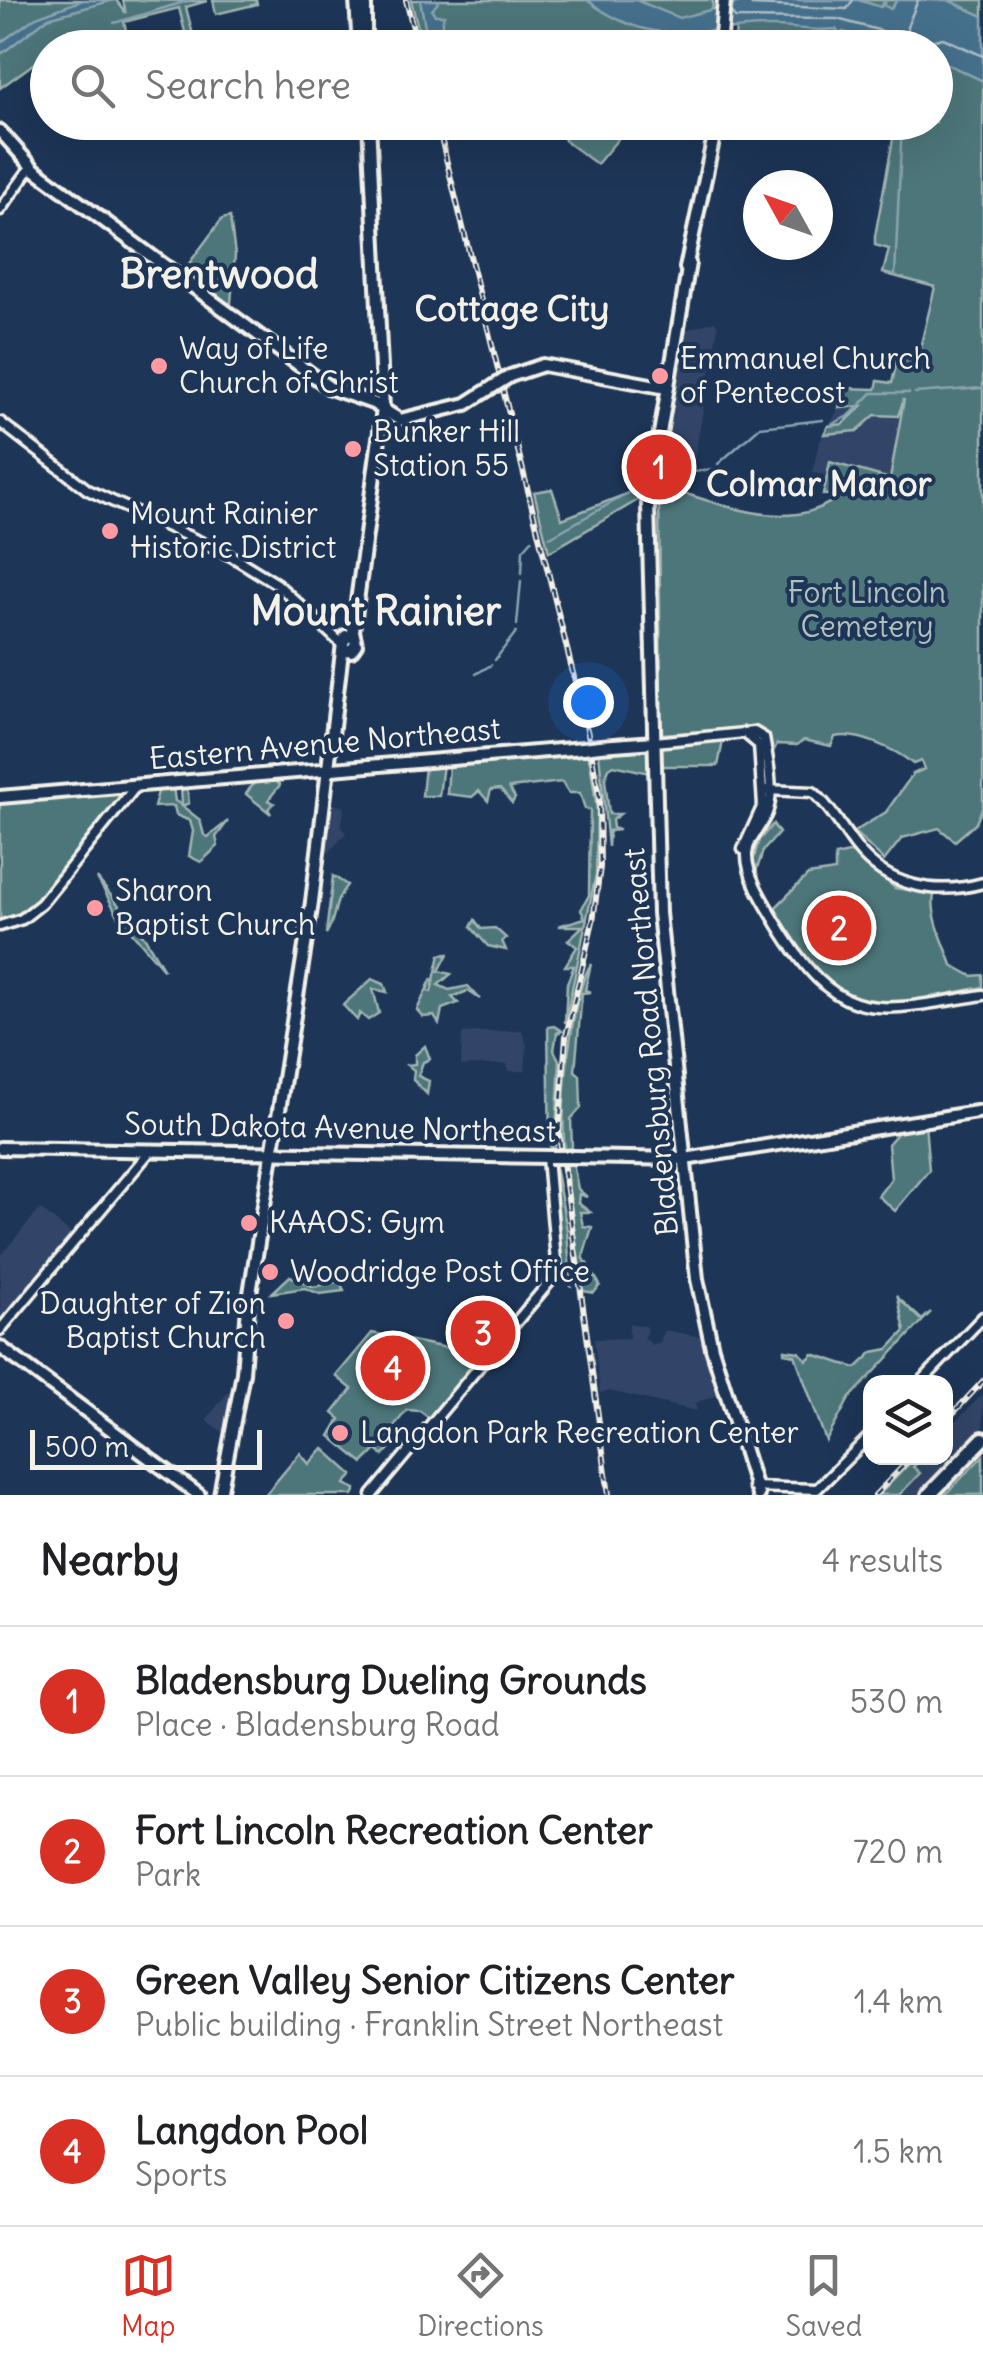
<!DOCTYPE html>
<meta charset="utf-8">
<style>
body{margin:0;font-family:Delius,sans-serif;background:#f6f6f6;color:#202124}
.controls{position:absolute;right:30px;bottom:30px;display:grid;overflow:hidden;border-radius:20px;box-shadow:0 10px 40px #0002}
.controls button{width:90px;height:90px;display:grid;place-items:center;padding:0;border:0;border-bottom:2px solid #e0e0e0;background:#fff;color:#202124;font:50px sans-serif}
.compass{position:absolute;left:743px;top:170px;width:90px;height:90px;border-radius:50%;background:#fff;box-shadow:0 10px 40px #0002;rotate:310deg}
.scale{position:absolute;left:30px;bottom:25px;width:232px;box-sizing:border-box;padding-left:10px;border:5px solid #f4f1e8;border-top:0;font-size:28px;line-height:35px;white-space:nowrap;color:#f4f1e8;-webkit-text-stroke:8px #1d3557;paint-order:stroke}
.you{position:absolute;left:588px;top:702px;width:35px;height:35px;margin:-25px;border:8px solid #fff;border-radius:50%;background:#1a73e8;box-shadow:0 0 0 15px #1a73e833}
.badge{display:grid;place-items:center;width:65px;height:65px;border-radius:50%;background:#d93025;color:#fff;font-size:32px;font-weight:700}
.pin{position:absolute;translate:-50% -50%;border:5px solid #fff;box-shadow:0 2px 10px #0006}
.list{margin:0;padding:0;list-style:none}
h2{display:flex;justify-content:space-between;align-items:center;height:130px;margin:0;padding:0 40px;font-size:42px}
h2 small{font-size:32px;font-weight:400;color:#757577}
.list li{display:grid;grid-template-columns:65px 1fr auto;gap:30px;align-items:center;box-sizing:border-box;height:150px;padding:0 40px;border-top:2px solid #e0e0e0}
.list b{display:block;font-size:38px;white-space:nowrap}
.list p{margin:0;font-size:32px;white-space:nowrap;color:#757577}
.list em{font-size:32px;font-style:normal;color:#757577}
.icon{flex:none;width:55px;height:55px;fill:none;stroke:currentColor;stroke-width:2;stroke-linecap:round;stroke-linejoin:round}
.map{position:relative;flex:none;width:983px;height:1495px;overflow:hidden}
.search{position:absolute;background:#fff;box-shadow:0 10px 40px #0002;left:30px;right:30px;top:30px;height:110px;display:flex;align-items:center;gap:25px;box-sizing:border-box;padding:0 35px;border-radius:55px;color:#757577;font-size:38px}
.sheet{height:730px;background:#fff}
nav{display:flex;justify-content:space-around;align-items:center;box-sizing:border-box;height:140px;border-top:2px solid #e0e0e0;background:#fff;font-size:28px;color:#757577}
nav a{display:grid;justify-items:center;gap:5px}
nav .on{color:#d93025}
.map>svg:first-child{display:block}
</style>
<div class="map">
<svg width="983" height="1495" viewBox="0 0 983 1495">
<rect width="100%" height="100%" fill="#1d3557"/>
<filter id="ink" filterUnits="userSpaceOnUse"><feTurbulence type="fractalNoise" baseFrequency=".01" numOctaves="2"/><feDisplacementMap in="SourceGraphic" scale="20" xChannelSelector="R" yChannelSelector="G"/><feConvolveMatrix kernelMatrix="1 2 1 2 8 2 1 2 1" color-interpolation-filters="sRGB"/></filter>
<g filter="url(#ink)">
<g fill="#304568">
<polygon points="715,321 718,327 694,461 661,460 682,331"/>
<polygon points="904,399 891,479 830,462 827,475 812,473 819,443 839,408"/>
<polygon points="332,804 345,807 341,827 346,833 324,858"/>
<polygon points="522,1030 527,1046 525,1071 508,1071 507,1064 461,1066 462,1033"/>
<polygon points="40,1209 74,1236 0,1325 0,1256"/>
<polygon points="629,1323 648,1327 644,1337 652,1345 660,1342 664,1330 701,1337 718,1395 695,1403 697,1411 609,1391 600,1393 594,1339 629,1338"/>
<polygon points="232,1387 229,1413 225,1434 206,1420"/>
<polygon points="983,1394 983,1430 919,1495 899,1495 919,1473 913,1467 922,1458 946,1458 946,1431"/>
</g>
<g fill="#4d767a" stroke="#a0b4b1" stroke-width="2.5">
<polygon points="0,0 116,0 126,13 123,0 207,1 186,7 193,35 186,36 179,8 124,22 127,35 120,37 122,47 115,47 111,36 48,48 47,54 0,88"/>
<polygon points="213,0 256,0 257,4 216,14"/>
<polygon points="411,0 713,0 710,47 423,47"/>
<path d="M739 0H983V806L976 823 955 841 939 828 902 838 884 861 854 832 886 812 913 774 924 769 921 761 913 764C897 750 858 732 835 737L831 746 804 740 797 745 777 744 772 754 765 732 756 728 661 734 659 486C714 500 792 539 841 494L823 495 830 462 890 479 904 399 898 416 875 415 857 431 824 434 828 426 843 424 862 406 839 408 842 388 876 389 878 381 892 383 899 352 918 356 935 287 883 273 889 249 875 245V236L896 123 936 122V48L734 47Z"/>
<polygon points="556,123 623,123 618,139 597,164 566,142"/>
<polygon points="230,217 235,255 231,303 217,306 179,277 222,219"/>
<polygon points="648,480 645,496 549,552 534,492 552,489 562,519 624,495"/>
<polygon points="723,741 718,766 662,766 661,746"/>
<polygon points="649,746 649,773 614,765 609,768 605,779 609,814 620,814 612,820 613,828 619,830 609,831 608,847 599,753"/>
<polygon points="567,754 585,753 590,761 597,810 596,874 565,1023 567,983 574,966 565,966 577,947 568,940 583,926 558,926 585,918 581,910 589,895 590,810 585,809 580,793 569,793 562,782 509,788 515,798 512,803 500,789 491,790 488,801 479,791 472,797 447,794 449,764"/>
<polygon points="443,764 439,796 422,796 425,766"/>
<polygon points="257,778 273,778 280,785 268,800 274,803 268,809 271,814 246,794"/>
<polygon points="187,786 189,803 182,806 200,820 204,835 208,837 228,821 216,837 218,846 201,862 189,856 193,831 190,821 176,815 174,806 154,807 159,788 173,787 175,801 182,805 181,787"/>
<path d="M127 791C100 834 48 908 0 923V801Z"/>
<polygon points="773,824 779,833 763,851 757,869 753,861 759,840"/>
<path d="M853 852 895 888 934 894C930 916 944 942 952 965L972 976 983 975V987L901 1003 857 1000 825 984 774 909 808 875 835 871V856Z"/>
<path d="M333 876 347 885C332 903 337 917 326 934Z"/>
<polygon points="97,878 145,938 164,970 119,917"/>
<polygon points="475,920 481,929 495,928 506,938 502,941 506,950 488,946 471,927"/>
<polygon points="448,954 439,971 451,974 438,985 449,990 468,986 480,999 468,991 452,997 458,1003 442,1009 439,1024 434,1016 423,1017 417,1010 432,978 427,991 431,992 440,955"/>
<path d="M591 964 585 990 591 992 582 993 575 1071 580 1075 581 1108 571 1119 572 1148 565 1149C559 1112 571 995 591 964Z"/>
<polygon points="372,979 384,984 387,992 373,989 379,1013 368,1020 360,1013 357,1020 343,1005"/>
<polygon points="554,1026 562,1031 557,1033 554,1050 560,1062 555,1149 550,1146 548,1027"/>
<polygon points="425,1046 430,1059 423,1062 418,1076 429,1081 427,1094 413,1080 414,1070 407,1065 415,1064 415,1055"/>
<polygon points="925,1124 929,1170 895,1211 878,1196 891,1179 888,1144 902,1128"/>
<polygon points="565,1163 573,1163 578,1189 587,1197 579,1194 578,1203 590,1212 580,1212 583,1226 592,1227 583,1257 600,1285 594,1293 583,1291"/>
<polygon points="555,1166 567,1230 571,1288 569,1267 561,1266 551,1169"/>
<polygon points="290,1276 314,1287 340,1281 344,1291 320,1294 305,1288 272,1293"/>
<polygon points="898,1298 922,1320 931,1312 849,1399 826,1441 795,1355 784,1353 785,1350 799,1352 807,1360 813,1354 856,1368 873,1352 888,1349 905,1331"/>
<polygon points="372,1333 466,1352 477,1360 436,1413 429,1418 420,1411 407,1410 390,1431 396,1437 389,1439 390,1448 383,1455 376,1450 363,1463 330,1436 340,1419 333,1413 352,1389 336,1376"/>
<polygon points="323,1448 353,1475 345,1484 356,1489 353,1495 265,1495 300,1453 309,1464"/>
<polygon points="983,1456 983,1495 945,1495"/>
<polygon points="915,1458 922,1458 913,1467 920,1473 899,1495 879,1495"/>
</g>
<g fill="#45708c" stroke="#8ba4b1" stroke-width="2.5">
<polygon points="83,0 114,0 48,18 0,55 0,43 36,17"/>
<polygon points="420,0 440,0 432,10 435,15 444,15 440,32 447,36 442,38 447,47 429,47"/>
<path d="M587 0H636L679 18 748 0H858L881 7 885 0V6L891 9 897 0H948L983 16V81L936 59V48L904 47 843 32 841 36 836 29C812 32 789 26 765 27 693 29 651 49 587 0Z"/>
</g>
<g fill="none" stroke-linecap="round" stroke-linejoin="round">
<g stroke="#aebdc3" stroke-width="2.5">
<polyline points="734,0 731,13 735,18 837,19 893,34 900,48"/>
<polyline points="747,0 752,5 847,9 853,0"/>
<polyline points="918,0 907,27 914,45 943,38 983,56"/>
</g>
<g stroke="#8ba4b1" stroke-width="2.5">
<polyline points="114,23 191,0"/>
<polyline points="895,275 902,122"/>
<polyline points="915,393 983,388"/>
<polyline points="831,425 850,415 872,393 909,393"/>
<polyline points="718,464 760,427 823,420"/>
<polyline points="659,477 714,469"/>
<polyline points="550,537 647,483"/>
<polyline points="522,573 523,550 532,540"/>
<polyline points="517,625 521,581"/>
<polyline points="495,660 516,632"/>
<polyline points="476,674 491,665"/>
</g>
<defs>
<g id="minor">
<polyline points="0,210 31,167"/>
<polyline points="0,422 88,490 233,557 277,584 343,645"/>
<path d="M655 742 754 732 764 738C768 759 775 793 767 813 761 828 748 838 747 854 746 876 766 905 777 924 840 1028 875 1012 983 995"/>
<path d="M765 790 813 792C830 806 842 829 856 847 887 887 936 896 983 883"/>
<polyline points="743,849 763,805 759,745 747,735"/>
<polyline points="0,926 22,919 41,904 136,786"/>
<polyline points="0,1330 151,1150"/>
<polyline points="921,1382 983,1317"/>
<polyline points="753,1487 817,1489 870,1436"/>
<polyline points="372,1495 557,1273 547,1157"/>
</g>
<g id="major">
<polyline points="356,0 359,48"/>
<polyline points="365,0 365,37"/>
<polyline points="720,48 724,0"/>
<polyline points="0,131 34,169 330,388 373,403 400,420 466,404 494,386"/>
<polyline points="689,263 648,504 659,913 697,1279 712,1348 758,1495"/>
<polyline points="686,268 717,122"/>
<polyline points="510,376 543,365 667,388"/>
<polyline points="344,649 351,651 356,644 353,631 383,409 369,122"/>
<polyline points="600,746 655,742"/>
<polyline points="0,797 583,748"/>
<polyline points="0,1148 549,1157"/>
<polyline points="573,1157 685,1159 983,1111"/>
<polyline points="0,1347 199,1495"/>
<polyline points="220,1495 243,1373 248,1306 312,902 343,643 346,636 353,637"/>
</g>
<polyline id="highway" points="929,1495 983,1439"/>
</defs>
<use href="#minor" stroke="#f4f1e8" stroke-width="15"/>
<use href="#major" stroke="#f4f1e8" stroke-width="18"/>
<use href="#highway" stroke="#f4f1e8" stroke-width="20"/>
<use href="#minor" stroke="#1d3557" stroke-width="8"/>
<use href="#major" stroke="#1d3557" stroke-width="10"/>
<use href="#highway" stroke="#1d3557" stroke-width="12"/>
<defs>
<g id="rail">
<polyline points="406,0 418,48"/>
<polyline points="437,122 588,734 599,796 600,867 593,921 566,1036 559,1133 609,1495"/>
<polyline points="946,1421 983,1381"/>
<polyline points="875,1495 911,1458"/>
</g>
</defs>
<use href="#rail" stroke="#f4f1e8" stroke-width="6"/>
<use href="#rail" stroke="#1d3557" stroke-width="2.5" stroke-dasharray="8" stroke-linecap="butt"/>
<defs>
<g id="major-bridge">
<polyline points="494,386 510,376"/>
<polyline points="583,748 600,746"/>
<polyline points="549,1157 573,1157"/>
</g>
</defs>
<use href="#major-bridge" stroke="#f4f1e8" stroke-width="18" stroke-linecap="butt"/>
<use href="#major-bridge" stroke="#1d3557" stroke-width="10"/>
</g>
</g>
<g fill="#ff9aa2" stroke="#1d3557" stroke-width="4">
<circle cx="159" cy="366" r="10"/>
<circle cx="660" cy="376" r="10"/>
<circle cx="353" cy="449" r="10"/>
<circle cx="110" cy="531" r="10"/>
<circle cx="95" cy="908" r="10"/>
<circle cx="249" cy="1223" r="10"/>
<circle cx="270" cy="1272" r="10"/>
<circle cx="286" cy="1321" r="10"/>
<circle cx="340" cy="1433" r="10"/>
</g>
<g text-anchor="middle" stroke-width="8" stroke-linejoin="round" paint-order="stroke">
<g font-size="30" fill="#f4f1e8" stroke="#1d3557" text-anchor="start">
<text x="179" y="359">Way of Life<tspan x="179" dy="34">Church of Christ</tspan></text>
<text x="680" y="369">Emmanuel Church<tspan x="680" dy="34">of Pentecost</tspan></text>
<text x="373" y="442">Bunker Hill<tspan x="373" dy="34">Station 55</tspan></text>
<text x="130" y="524">Mount Rainier<tspan x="130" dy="34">Historic District</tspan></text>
<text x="115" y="901">Sharon<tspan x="115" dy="34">Baptist Church</tspan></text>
<text x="269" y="1233">KAAOS: Gym</text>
<text x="290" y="1282">Woodridge Post Office</text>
<text x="266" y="1314" text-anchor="end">Daughter of Zion<tspan x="266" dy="34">Baptist Church</tspan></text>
<text x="360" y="1443">Langdon Park Recreation Center</text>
</g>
<g font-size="30" fill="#b1c0bc" stroke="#1d3557">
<text x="867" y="603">Fort Lincoln<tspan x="867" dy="34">Cemetery</tspan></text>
</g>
<g font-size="30" fill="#f4f1e8" stroke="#1d3557">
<text transform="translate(325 744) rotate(-5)" y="10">Eastern Avenue Northeast</text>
<text transform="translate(651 1042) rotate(-95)" y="10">Bladensburg Road Northeast</text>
<text transform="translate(340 1128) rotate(1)" y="10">South Dakota Avenue Northeast</text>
</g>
<g font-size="35" font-weight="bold" fill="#f4f1e8" stroke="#1d3557">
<text x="512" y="321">Cottage City</text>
<text x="819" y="496">Colmar Manor</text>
</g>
<g font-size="40" font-weight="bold" fill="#f4f1e8" stroke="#1d3557">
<text x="219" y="288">Brentwood</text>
<text x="376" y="625">Mount Rainier</text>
</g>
</g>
</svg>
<div class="controls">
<button><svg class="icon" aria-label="layers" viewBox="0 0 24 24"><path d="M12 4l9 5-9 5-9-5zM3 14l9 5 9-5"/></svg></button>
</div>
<svg class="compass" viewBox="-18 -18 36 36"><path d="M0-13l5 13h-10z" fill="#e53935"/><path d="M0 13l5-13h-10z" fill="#757577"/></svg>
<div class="scale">500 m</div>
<div class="you"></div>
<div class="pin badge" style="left:659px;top:467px">1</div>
<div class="pin badge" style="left:839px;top:928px">2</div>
<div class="pin badge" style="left:483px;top:1333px">3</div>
<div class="pin badge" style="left:393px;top:1368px">4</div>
<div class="search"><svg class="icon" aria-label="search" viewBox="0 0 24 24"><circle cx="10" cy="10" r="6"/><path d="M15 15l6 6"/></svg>Search here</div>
</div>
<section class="sheet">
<h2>Nearby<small>4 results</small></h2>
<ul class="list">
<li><span class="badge">1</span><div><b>Bladensburg Dueling Grounds</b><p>Place · Bladensburg Road</p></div><em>530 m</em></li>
<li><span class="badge">2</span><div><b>Fort Lincoln Recreation Center</b><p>Park</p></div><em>720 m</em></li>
<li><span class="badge">3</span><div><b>Green Valley Senior Citizens Center</b><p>Public building · Franklin Street Northeast</p></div><em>1.4 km</em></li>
<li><span class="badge">4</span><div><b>Langdon Pool</b><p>Sports</p></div><em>1.5 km</em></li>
</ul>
</section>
<nav>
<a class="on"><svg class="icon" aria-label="map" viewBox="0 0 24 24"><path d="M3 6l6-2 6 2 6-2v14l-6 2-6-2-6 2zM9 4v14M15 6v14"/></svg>Map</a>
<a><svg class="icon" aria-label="directions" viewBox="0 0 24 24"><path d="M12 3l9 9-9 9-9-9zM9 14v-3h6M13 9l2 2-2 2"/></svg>Directions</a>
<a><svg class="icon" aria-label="saved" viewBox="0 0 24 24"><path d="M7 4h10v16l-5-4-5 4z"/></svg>Saved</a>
</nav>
